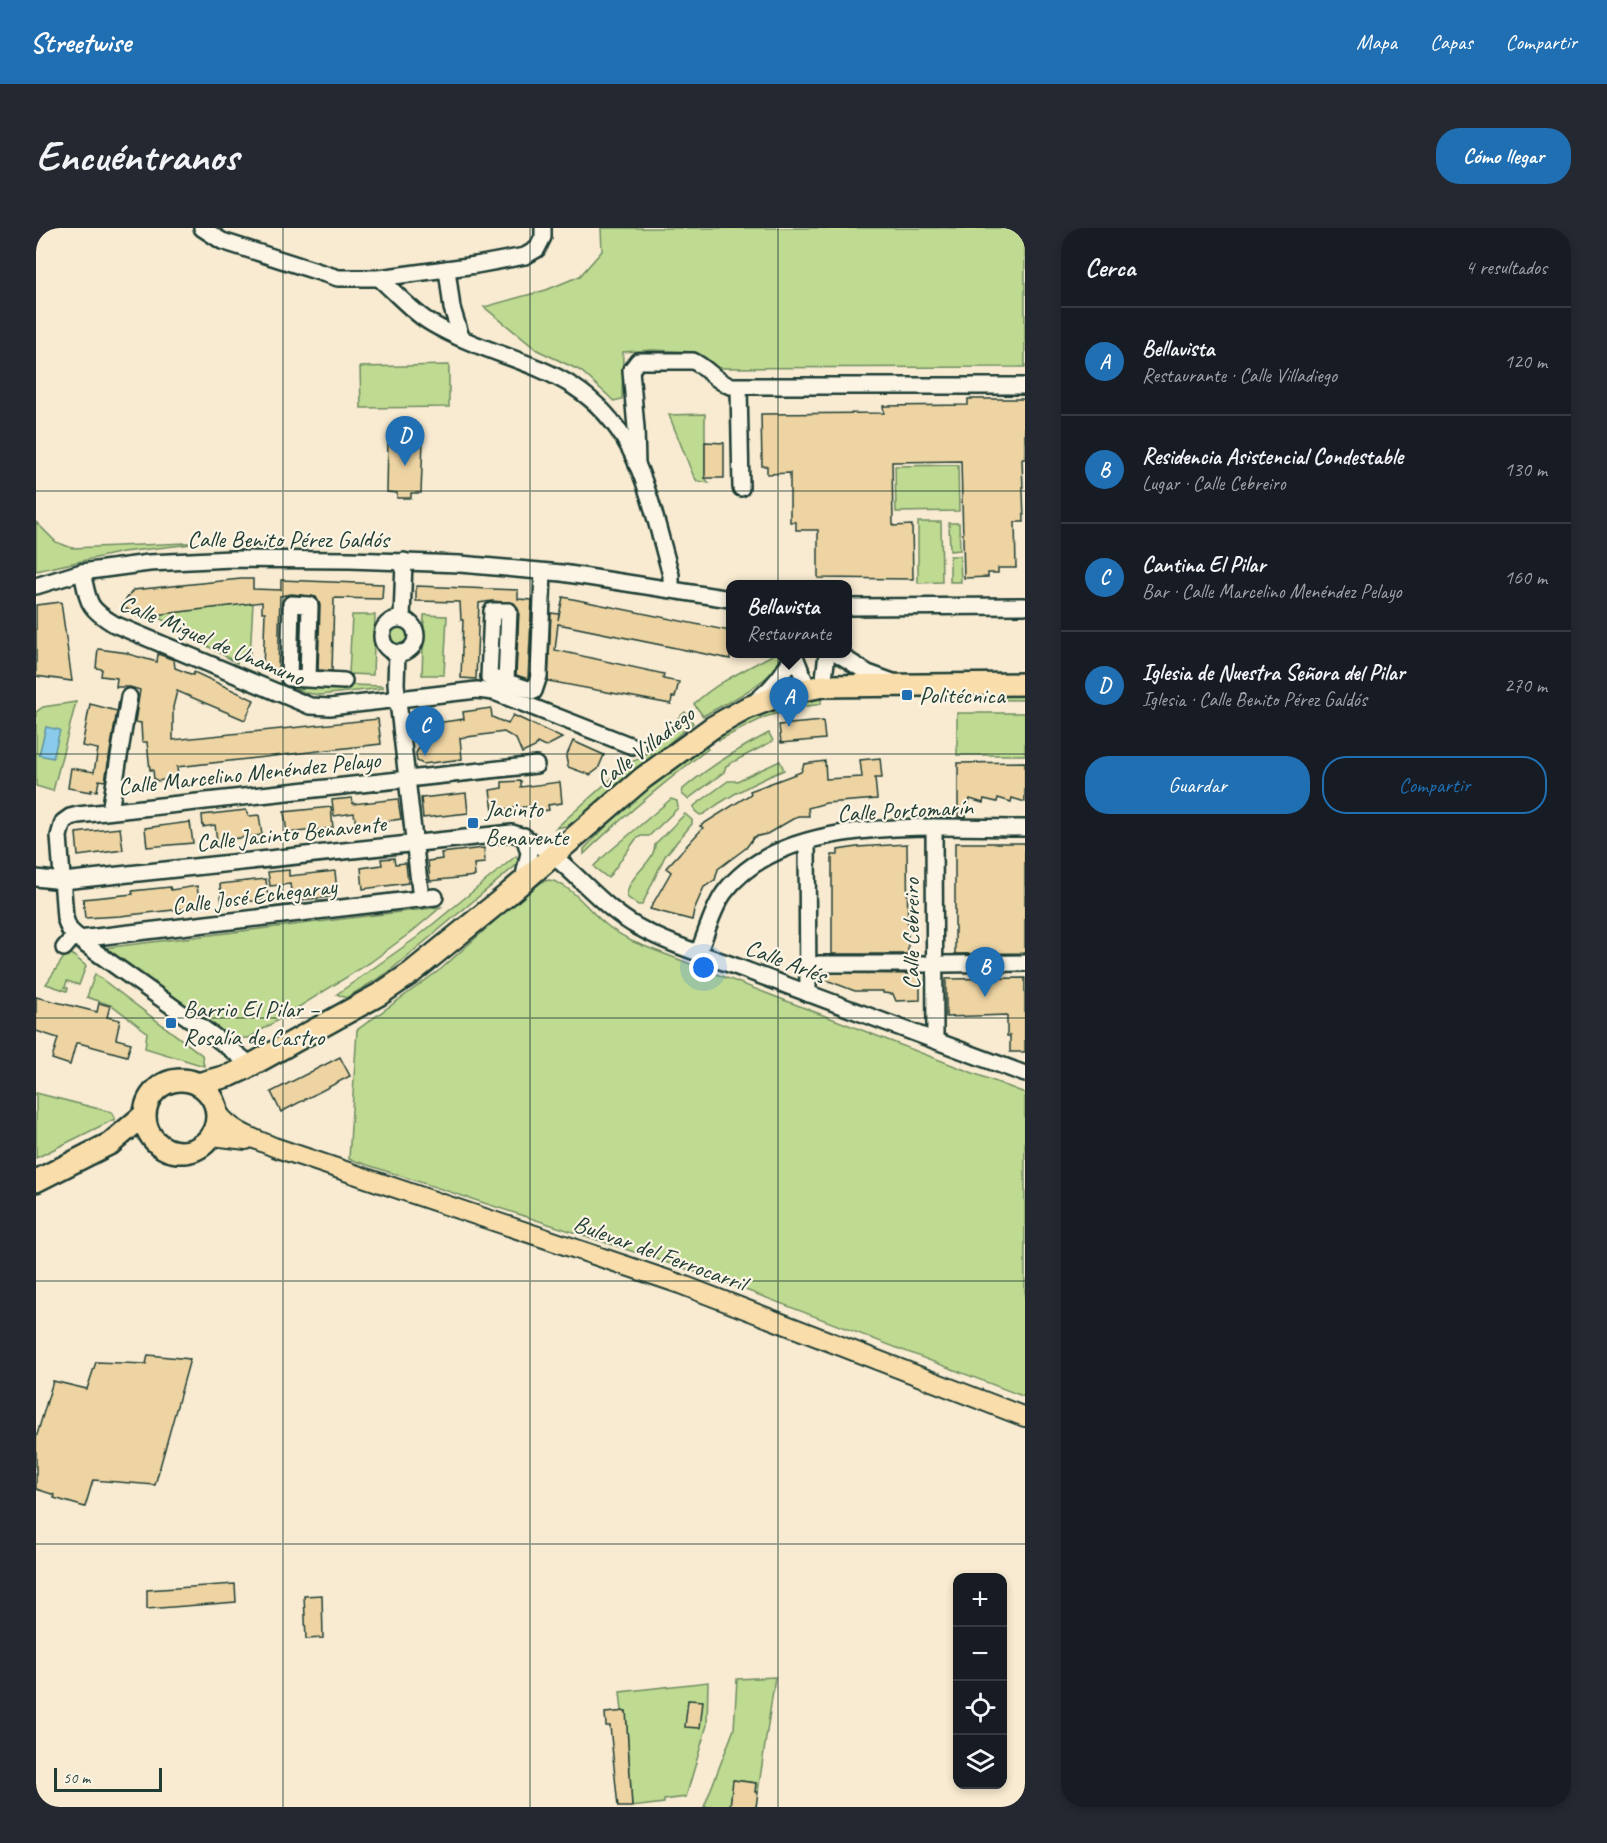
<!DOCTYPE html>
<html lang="es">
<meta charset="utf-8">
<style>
body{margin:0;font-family:Caveat,sans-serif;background:#242831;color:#f1f3f6}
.controls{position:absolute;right:18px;bottom:18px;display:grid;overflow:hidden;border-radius:12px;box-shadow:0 3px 9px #0003}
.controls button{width:54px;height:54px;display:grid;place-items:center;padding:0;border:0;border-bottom:2px solid #363941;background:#171b24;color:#f1f3f6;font:30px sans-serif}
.scale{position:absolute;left:18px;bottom:15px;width:108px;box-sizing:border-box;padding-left:6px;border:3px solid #1f3d34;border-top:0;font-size:16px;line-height:21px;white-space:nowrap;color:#1f3d34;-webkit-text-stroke:4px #fcf5e5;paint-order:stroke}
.you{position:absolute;left:668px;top:740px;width:21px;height:21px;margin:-15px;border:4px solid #fff;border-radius:50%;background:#1a73e8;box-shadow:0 0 0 9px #1a73e833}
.badge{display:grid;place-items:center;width:39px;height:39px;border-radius:50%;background:#1f6fb2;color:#fff;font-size:20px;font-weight:700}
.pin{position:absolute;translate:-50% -50px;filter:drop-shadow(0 2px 3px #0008)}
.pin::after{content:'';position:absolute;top:32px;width:21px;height:18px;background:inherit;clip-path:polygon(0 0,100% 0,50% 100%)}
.popup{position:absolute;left:690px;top:352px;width:126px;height:78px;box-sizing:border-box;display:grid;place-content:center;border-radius:12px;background:#171b24;filter:drop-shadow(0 2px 4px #0005);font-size:20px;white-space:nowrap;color:#9ea1a6}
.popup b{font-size:22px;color:#f1f3f6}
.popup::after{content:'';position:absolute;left:50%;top:100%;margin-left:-12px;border:12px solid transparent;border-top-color:#171b24}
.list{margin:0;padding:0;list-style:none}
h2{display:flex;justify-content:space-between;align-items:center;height:78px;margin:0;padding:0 24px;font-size:26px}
h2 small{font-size:20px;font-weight:400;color:#9ea1a6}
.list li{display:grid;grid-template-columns:39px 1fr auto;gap:18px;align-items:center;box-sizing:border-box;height:108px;padding:0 24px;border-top:2px solid #363941}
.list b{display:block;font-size:22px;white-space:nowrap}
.list p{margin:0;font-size:20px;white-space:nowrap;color:#9ea1a6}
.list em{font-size:20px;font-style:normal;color:#9ea1a6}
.actions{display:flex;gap:12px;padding:18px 24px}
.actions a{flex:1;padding:14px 0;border:2px solid #1f6fb2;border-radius:24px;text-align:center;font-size:21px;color:#1f6fb2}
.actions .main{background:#1f6fb2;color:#fff}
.icon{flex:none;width:33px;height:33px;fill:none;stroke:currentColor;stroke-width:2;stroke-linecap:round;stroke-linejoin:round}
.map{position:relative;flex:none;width:989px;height:1579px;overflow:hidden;border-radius:24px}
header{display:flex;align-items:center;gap:36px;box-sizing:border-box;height:84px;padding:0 30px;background:#1f6fb2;color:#fff}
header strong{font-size:28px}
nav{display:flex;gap:33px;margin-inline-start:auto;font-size:21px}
.intro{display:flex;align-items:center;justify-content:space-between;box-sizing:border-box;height:144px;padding:0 36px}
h1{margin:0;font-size:42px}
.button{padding:15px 27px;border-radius:24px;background:#1f6fb2;color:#fff;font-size:21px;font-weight:700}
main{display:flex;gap:36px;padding:0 36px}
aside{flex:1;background:#171b24;border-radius:24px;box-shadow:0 3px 9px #0003}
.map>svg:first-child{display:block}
</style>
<header>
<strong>Streetwise</strong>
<nav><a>Mapa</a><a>Capas</a><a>Compartir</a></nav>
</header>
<div class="intro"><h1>Encuéntranos</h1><a class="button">Cómo llegar</a></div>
<main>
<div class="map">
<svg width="989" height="1579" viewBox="0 0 989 1579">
<rect width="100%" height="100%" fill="#f8ebd1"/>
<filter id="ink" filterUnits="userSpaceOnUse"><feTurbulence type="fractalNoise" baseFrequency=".0167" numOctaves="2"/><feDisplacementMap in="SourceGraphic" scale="12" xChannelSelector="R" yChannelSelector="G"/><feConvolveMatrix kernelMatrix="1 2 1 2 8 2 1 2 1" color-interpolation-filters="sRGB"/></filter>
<g filter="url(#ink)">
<g fill="#bfda91" stroke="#6f8c62" stroke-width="1.5">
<polygon points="565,0 989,0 989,139 680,140 660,124 617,122 587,124 586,171 578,173 545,143 501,122 448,79 510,62 544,48 566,23"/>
<polygon points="413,137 413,179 325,180 324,139"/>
<polygon points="669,186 669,250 673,255 661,253 657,247 633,187"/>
<polygon points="922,237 923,283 860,284 859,238"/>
<polygon points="0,294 20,314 36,320 173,314 87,324 0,343"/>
<polygon points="882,294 905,294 906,354 882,355"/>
<polygon points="913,295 923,295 924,322 914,323"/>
<polygon points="914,328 924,328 925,354 914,354"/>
<polygon points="217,375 214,428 203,428 201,435 118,387"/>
<polygon points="258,381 270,381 268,447 256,447"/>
<polygon points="316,387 339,387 337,447 313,446"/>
<polygon points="388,387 411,388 408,447 386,447"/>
<circle cx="363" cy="408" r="10"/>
<path d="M738 426H744C746 450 686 477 667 488L658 476C681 454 711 441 738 426Z"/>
<polygon points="253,455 347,458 347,460 284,467 270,465 254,458"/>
<polygon points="887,465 989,466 989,472 887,471"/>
<path d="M785 470V476L759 480 729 489 683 512 680 508C716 489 745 477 785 470Z"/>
<polygon points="40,474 17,563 0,558 0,484 7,479"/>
<path d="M649 484 657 495 543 590 530 598 520 600 594 534C618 527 609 524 621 509 628 500 640 492 649 484Z"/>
<rect x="921" y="485" width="68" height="42"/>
<path d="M733 505 737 513 695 535 690 538 688 544 652 571 646 566 647 561C674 538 702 521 733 505Z"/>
<path d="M668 516 672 521C629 554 587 588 548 626V621C584 582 626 549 668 516Z"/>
<path d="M744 533 748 542C719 554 693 567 668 586L664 587 659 583 658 578 692 553H701Z"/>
<polygon points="635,571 641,573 642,580 613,608 605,608 600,611 572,650 559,640 558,638 567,629"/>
<path d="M649 586 656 592V596L629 628 606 677H602L591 669C590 648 619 636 619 616Z"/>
<polygon points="480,628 484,634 350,746 310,770 301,766 380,710"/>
<path d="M513 652C536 656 553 684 572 698 579 704 588 708 595 713L989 865V1169L681 1051 313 931 321 802 405 741 481 673 506 654Z"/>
<polygon points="405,679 378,702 335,734 213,810 188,810 67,720"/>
<polygon points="32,723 50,738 43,757 31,753 29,759 32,760 31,763 10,756"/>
<polygon points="59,746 166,827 168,838 109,820 111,804 77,778 51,769"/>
<polygon points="0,865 75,884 79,891 0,930"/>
<polygon points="739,1449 722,1564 719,1564 720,1555 698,1552 694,1579 668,1579 698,1501 701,1451"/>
<polygon points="672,1454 671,1497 650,1569 628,1572 628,1575 596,1579 590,1483 586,1483 584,1464"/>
</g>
<polygon fill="#8acbeb" stroke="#5f92a2" stroke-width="1.5" points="10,499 24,502 17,530 3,527"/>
<g fill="#eed4a3" stroke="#1f3d34" stroke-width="1.5">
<polygon points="932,171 989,171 989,231 986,231 988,294 979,294 980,340 962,340 962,345 952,345 952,349 928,350 925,233 856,234 857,298 876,297 877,351 782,350 782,302 760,302 760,294 754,294 754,245 731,246 731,238 726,238 725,186 848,185 847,178 932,177"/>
<polygon points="367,203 376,205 380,212 387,212 385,265 375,265 375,270 361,270 361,265 351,264 352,211 364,211"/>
<polygon points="669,214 688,215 688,250 669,250"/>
<polygon points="205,351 217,351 217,361 245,362 245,352 347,356 346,371 298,370 296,443 282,442 284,377 280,369 256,366 244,368 242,443 227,442 229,384 226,384 226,374 102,389 86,377 97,362"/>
<polygon points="380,358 482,362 482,371 496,372 492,451 480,447 483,383 478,375 456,373 443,375 440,451 425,450 427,392 425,392 424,374 380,373"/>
<polygon points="527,369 694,403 694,431 522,396 519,422 628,446 627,451 643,454 639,469 636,469 635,476 512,453 515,385 523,386 522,392"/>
<polygon points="25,374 36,453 0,448 0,377"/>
<polygon points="62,421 92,425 92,426 121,434 122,426 138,432 139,440 157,447 158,444 218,472 209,492 141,463 137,479 137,512 342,491 345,516 141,539 142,549 122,553 118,551 117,542 114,542 111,514 106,514 105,495 99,494 104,462 94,459 80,459 81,450 65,448 66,441 60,440"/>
<polygon points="54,476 81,483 69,553 63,552 61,563 55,562 55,564 32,560 35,540 58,544 62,521 46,518"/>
<polygon points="455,480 456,489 472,496 477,487 526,510 509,519 501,515 499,519 486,525 480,511 468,504 424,510 426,531 387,536 381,533 380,525 391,506 379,508 377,491 399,489 400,495 428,491 427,484"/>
<polygon points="787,493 789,511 745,515 743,497"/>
<polygon points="537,513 568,527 562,541 554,547 532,539 530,529"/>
<polygon points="844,530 846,550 839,550 841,571 790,575 772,580 773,588 762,588 731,606 718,609 710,620 682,641 679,652 668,659 658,682 656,692 614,681 635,644 630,640 667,600 664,598 715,566 714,563 765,544 768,536 789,533 790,551 826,549 824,532"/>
<polygon points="989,534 989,574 976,570 975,574 962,570 961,574 948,571 947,575 934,571 930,589 922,589 922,535"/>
<polygon points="485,553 485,559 524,554 526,575 512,577 513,582 505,583 499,578 457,582 454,562 466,560 466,554"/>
<polygon points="430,565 432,585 387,590 385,570"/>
<polygon points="316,570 317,576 362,571 365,591 320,597 318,585 298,588 296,572"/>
<polygon points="295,579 297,600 251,605 248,584"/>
<polygon points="210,582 213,588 223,587 226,607 181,613 179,597 167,599 166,587"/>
<polygon points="154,594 157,615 111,619 109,600"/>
<polygon points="84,600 87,622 42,628 40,605"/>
<polygon points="919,615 989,615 989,725 919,726"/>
<polygon points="871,616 872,726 796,726 796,627 802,627 802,622 821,619"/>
<polygon points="448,620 449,635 438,636 439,648 394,653 392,633 406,631 405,625"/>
<polygon points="358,630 359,636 370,635 372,655 327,661 325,640 346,637 345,631"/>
<polygon points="253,642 253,648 299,643 301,664 294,665 294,669 264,672 263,668 256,669 254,656 234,658 232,644"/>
<polygon points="230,651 232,671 186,677 184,656"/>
<polygon points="161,658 164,679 84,688 49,690 47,671 97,666 96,663 134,659 135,662"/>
<polygon points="782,745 884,746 884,772 860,773 857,766 847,765 847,763 819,763 782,749"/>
<polygon points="989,750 989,824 974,824 974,808 971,808 971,787 910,789 910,751"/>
<polygon points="0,769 61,784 63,775 74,778 71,789 84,792 80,811 95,815 91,828 43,815 40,815 34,837 16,831 22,810 0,803"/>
<polygon points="304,829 314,848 245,884 235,864"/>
<polygon points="112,1127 154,1131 119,1257 57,1252 49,1279 18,1270 19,1267 0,1261 0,1210 17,1153 51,1161 60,1134 110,1136"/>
<polygon points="199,1356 200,1374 111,1381 111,1362"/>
<polygon points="286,1367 287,1410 270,1411 268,1368"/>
<polygon points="652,1472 667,1473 664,1500 649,1499"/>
<polygon points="590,1483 596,1579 582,1579 574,1498 570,1498 569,1485"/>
<polygon points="697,1552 720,1555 719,1564 722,1564 720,1579 694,1579"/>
</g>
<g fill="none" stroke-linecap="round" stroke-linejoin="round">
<defs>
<g id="minor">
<polyline points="166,0 186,13 302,50 343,50 440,37 489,28 501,21 507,9 507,0"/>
<polyline points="411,41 416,80 425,109"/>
<path d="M343 50C359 64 377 85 395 95 470 139 547 133 594 221 614 260 623 306 635 347V361"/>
<polyline points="703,159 705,260"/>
<path d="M601 237 600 200 595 142 602 133H657C672 140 679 153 694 158H989"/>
<path d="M46 344C53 374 50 379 78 396L274 478 294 479 441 462 458 464 596 518"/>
<polyline points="0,358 46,344 113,335 196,331 314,332 424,336 526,345 694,371"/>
<polyline points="812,379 989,378"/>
<polyline points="366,391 368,333"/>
<circle cx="363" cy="408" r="17"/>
<polyline points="361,425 360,456 385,671"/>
<polyline points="758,426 772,461"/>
<polyline points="802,426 832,445 857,454"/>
<polyline points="272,451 274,377 255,376 253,450 308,453"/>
<polyline points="464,452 453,449 456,383 473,383 470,453"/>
<polyline points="787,458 791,426"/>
<polyline points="458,464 464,452 498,463 503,448 507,344"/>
<path d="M721 472C738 458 748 445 758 426"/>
<polyline points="74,583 93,469"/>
<polyline points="898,599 899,812"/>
<polyline points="771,614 772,766"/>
<path d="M0 650 27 653 476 605C523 618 557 675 602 699 636 718 676 729 712 743 804 778 897 811 989 846"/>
<polyline points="487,652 493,625 488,608"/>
<polyline points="43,711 399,669"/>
<polyline points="28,720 39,707"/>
<path d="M663 723C671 704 676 682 688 665 747 585 900 600 989 600"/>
<polyline points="783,736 889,736"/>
<polyline points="907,736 989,735"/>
<polyline points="215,837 175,806 50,717 33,701 29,690 23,608 27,594 34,589 42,587 500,537"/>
</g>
<g id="major">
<path d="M182 885C196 904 217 910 238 919L644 1056 989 1189"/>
<polyline points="176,908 210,912"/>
</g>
<g id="highway">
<circle cx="145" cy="888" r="36"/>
<polyline points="162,856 195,847 208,841 344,766 375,745 470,668 607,550 677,499 711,480 748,466 787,458 989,456"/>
<polyline points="0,953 75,915 108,887"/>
</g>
</defs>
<use href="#minor" stroke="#1f3d34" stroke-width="20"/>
<use href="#major" stroke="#1f3d34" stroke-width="22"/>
<use href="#highway" stroke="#1f3d34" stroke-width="26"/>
<use href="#minor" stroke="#fcf5e5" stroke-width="15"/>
<use href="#major" stroke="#f9deab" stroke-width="18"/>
<use href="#highway" stroke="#f9deab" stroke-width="21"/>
</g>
</g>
<path fill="none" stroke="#1f3d34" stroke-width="1.5" stroke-opacity="0.55" d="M247 0V1579M494 0V1579M742 0V1579M0 263H989M0 526H989M0 790H989M0 1053H989M0 1316H989"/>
<g fill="#1f6fb2" stroke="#fcf5e5" stroke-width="2">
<rect x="865" y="461" width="12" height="12" rx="3"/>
<rect x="431" y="589" width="12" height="12" rx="3"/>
<rect x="129" y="789" width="12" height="12" rx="3"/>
</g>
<g text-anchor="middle" stroke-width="4.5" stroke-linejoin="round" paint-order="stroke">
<g font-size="24" fill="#1f3d34" stroke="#fcf5e5">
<text x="252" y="319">Calle Benito Pérez Galdós</text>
<text transform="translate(176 412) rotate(23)" y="8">Calle Miguel de Unamuno</text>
<text transform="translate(609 519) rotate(-38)" y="8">Calle Villadiego</text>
<text transform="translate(213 545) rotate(-6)" y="8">Calle Marcelino Menéndez Pelayo</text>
<text transform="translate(869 582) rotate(-3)" y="8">Calle Portomarín</text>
<text transform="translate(255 605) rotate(-6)" y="8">Calle Jacinto Benavente</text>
<text transform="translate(218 668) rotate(-7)" y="8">Calle José Echegaray</text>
<text transform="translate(875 706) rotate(-90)" y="8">Calle Cebreiro</text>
<text transform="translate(750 733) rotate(21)" y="8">Calle Arlés</text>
<text transform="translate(624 1025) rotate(20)" y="8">Bulevar del Ferrocarril</text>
</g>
<g font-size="24" fill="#1f3d34" stroke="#fcf5e5" text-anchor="start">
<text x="883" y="475">Politécnica</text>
<text x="449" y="589">Jacinto<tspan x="449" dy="28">Benavente</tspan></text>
<text x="147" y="789">Barrio El Pilar –<tspan x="147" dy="28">Rosalía de Castro</tspan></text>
</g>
</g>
</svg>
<div class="controls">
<button>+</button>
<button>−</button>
<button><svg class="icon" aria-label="locate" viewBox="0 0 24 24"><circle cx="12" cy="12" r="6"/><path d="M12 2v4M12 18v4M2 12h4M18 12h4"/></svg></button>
<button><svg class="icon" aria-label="layers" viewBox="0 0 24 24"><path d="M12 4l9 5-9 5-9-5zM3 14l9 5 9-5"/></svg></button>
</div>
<div class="scale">50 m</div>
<div class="you"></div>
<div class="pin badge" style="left:753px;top:499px">A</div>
<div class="popup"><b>Bellavista</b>Restaurante</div>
<div class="pin badge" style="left:949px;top:769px">B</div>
<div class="pin badge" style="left:389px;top:528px">C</div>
<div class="pin badge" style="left:369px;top:238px">D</div>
</div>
<aside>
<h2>Cerca<small>4 resultados</small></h2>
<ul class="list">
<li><span class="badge">A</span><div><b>Bellavista</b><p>Restaurante · Calle Villadiego</p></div><em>120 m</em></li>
<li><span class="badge">B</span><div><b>Residencia Asistencial Condestable</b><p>Lugar · Calle Cebreiro</p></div><em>130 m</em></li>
<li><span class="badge">C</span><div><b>Cantina El Pilar</b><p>Bar · Calle Marcelino Menéndez Pelayo</p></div><em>160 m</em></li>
<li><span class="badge">D</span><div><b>Iglesia de Nuestra Señora del Pilar</b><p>Iglesia · Calle Benito Pérez Galdós</p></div><em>270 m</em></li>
</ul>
<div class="actions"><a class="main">Guardar</a><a>Compartir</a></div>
</aside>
</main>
